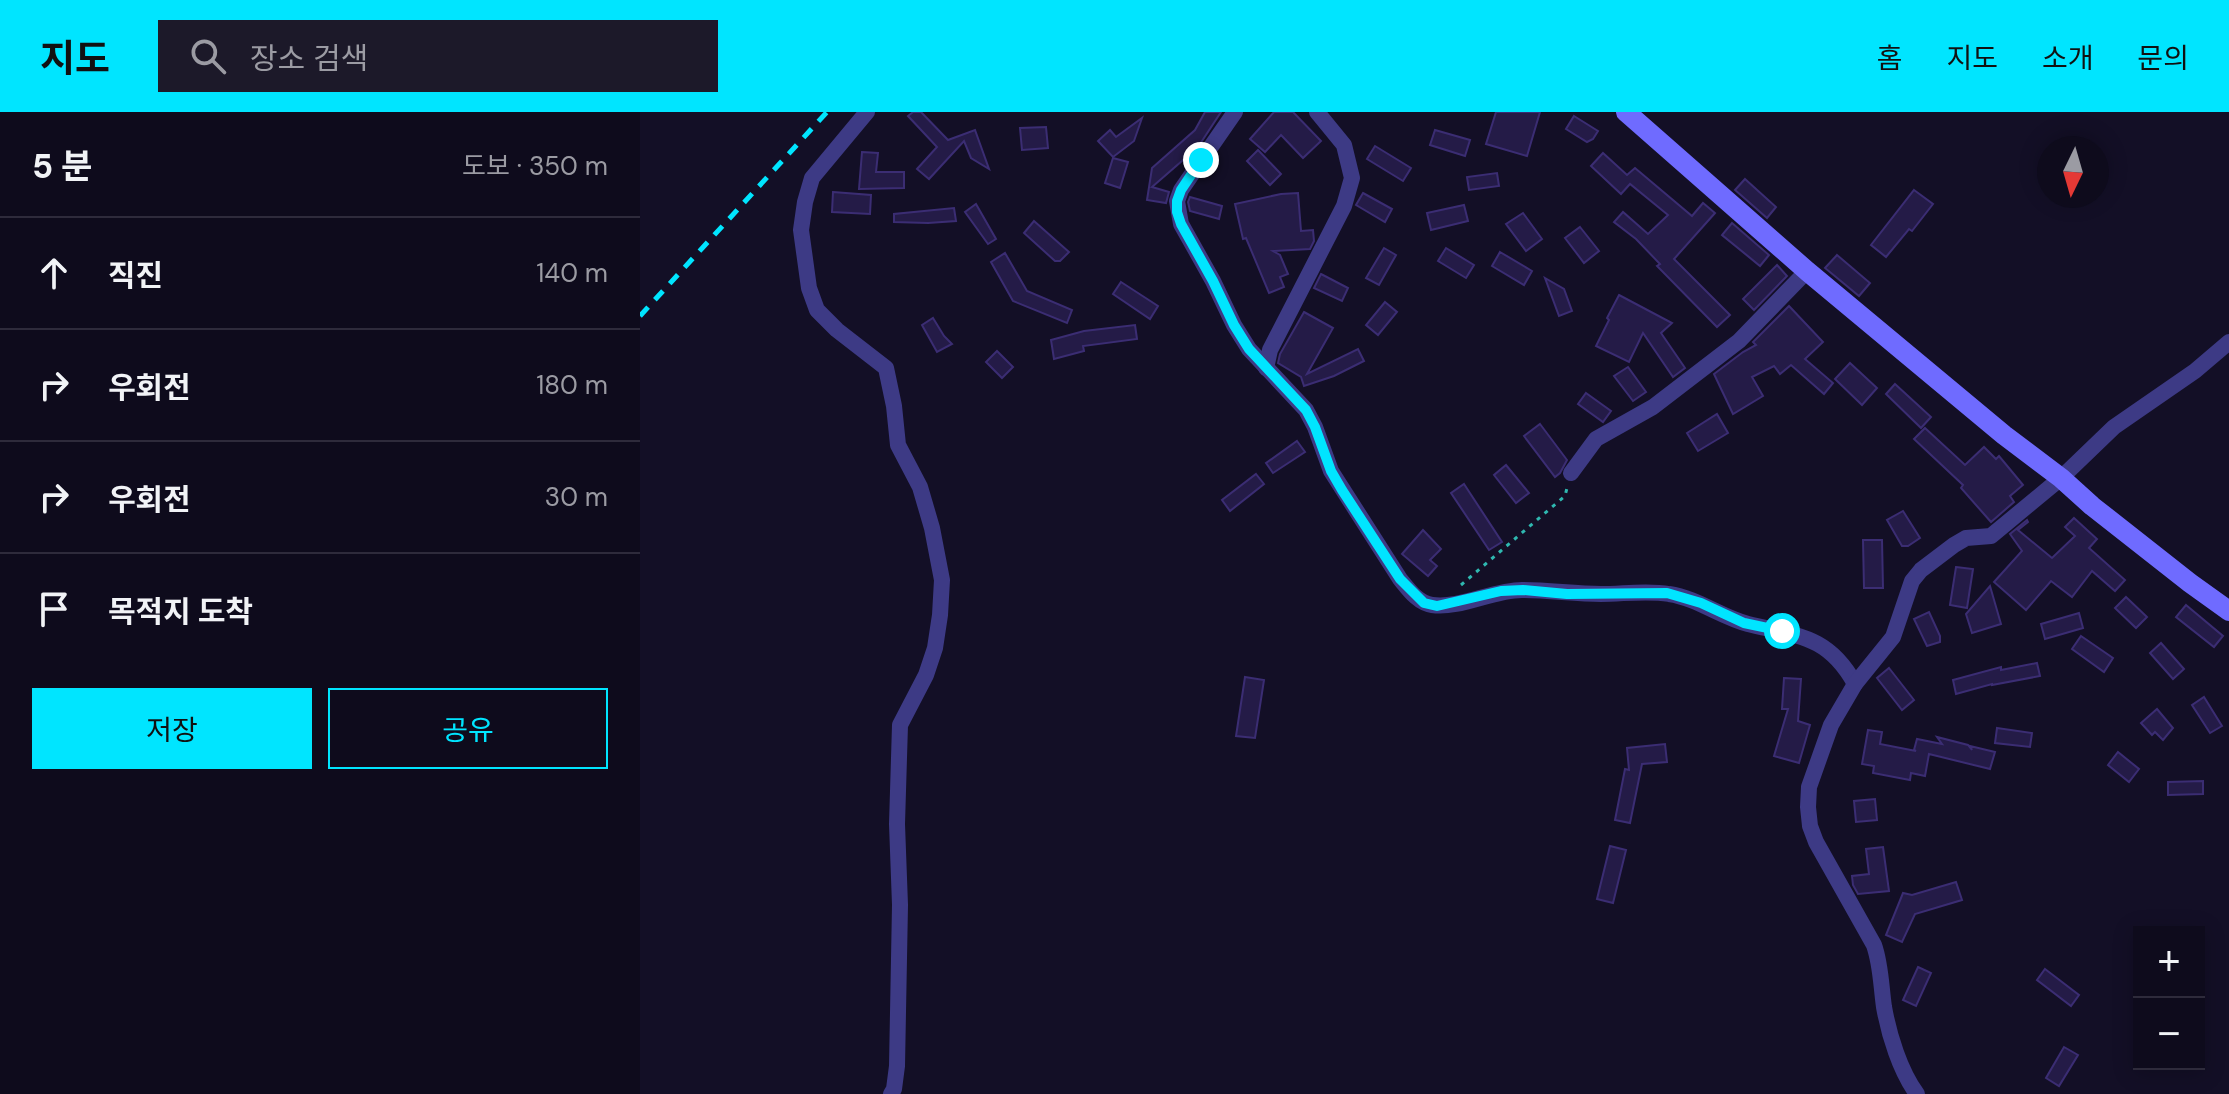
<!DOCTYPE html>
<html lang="ko">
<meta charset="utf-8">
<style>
body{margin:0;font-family:"DM Sans","Noto Sans KR",sans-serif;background:#1c1929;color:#f1f3f6}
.controls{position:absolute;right:24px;bottom:24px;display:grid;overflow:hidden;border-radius:0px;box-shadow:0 4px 20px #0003}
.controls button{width:72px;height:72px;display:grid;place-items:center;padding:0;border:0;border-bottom:2px solid #2e2b3b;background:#0e0b1c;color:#f1f3f6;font:40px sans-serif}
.compass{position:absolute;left:1397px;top:24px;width:72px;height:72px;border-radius:50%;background:#0e0b1c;box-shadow:0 4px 20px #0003;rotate:185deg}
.stop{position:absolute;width:24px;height:24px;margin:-18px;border:6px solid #00e5ff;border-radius:50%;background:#fff}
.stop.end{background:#00e5ff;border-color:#fff;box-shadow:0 2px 8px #0008}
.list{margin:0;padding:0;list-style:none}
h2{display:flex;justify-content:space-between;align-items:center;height:104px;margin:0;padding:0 32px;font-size:34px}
h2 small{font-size:26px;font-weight:400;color:#9b9ba3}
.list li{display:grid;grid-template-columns:52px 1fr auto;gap:24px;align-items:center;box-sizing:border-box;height:112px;padding:0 32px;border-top:2px solid #2e2b3b}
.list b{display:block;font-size:30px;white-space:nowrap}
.list em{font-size:26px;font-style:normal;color:#9b9ba3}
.actions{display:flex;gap:16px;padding:24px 32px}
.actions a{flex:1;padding:18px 0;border:2px solid #00e5ff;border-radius:0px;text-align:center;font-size:28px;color:#00e5ff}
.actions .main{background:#00e5ff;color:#111}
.icon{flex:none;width:44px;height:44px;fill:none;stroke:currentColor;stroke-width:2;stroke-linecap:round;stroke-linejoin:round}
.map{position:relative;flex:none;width:1589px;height:982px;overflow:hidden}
header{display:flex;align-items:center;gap:48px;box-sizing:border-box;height:112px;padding:0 40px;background:#00e5ff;color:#111}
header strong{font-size:38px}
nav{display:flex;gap:44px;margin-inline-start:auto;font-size:28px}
.search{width:560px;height:72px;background:#1c1929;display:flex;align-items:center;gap:20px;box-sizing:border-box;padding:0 28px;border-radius:0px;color:#9b9ba3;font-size:30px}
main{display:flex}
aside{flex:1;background:#0e0b1c}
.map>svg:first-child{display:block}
</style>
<header>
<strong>지도</strong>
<div class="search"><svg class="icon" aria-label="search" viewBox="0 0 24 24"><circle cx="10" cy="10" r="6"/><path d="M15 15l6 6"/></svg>장소 검색</div>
<nav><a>홈</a><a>지도</a><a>소개</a><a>문의</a></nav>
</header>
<main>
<aside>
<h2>5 분<small>도보 · 350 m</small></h2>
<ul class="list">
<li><svg class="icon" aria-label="ahead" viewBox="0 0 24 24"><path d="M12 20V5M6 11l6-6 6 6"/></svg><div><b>직진</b></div><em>140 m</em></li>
<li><svg class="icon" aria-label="right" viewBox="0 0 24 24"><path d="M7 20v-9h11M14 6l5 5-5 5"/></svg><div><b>우회전</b></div><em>180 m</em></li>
<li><svg class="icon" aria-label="right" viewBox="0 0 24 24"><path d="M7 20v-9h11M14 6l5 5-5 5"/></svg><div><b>우회전</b></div><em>30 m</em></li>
<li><svg class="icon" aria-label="arrive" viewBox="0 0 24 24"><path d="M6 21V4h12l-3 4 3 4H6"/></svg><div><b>목적지 도착</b></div></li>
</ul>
<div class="actions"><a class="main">저장</a><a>공유</a></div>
</aside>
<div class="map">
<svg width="1589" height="982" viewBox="0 0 1589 982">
<rect width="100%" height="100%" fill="#130f26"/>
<g fill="#241b47" stroke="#3b2d73" stroke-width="2">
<polygon points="273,0 281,0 308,28 335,18 349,57 331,46 324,29 289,67 277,57 297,35 268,4"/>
<polygon points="565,0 581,0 558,35 512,75 529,80 526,91 507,88 512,56 555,18"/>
<polygon points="634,0 653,0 681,29 663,46 641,23 625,40 610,27"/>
<polygon points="856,0 900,0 887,44 846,32"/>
<polygon points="934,4 958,19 953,27 947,30 926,17"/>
<polygon points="502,6 494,29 473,45 458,29 470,18 476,25"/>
<polygon points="406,15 408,36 382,38 380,16"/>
<polygon points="795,18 830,28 825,44 790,33"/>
<polygon points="735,34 771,56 763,69 727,47"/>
<polygon points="618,38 641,62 630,73 607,49"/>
<polygon points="222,40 238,41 236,60 264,60 264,76 219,77"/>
<polygon points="963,41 987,63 995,56 1052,104 1063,91 1075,101 1034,147 1090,203 1077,215 1017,154 1020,152 996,127 974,110 983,100 1008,122 1028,103 990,72 981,82 951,54"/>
<polygon points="473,46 488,50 480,76 465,71"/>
<polygon points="857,61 859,74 829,78 827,65"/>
<polygon points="1105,67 1136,95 1127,106 1095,78"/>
<polygon points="1274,78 1293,92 1272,119 1269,117 1246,145 1231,133"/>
<polygon points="193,80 231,83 230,102 192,100"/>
<polygon points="658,81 661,119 673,118 674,129 670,137 633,139 640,143 648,162 640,165 644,175 629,181 606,126 603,127 595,92 641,82"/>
<polygon points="723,81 752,97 745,110 716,93"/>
<polygon points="550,85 582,94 579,107 550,99 548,90"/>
<polygon points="336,92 356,127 348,132 325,100"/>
<polygon points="824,93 828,109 791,118 787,101"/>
<polygon points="314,96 316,109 288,111 254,110 254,102"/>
<polygon points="883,101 902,127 886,139 866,112"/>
<polygon points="394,109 429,140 420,149 415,149 384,121"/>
<polygon points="1092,111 1129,143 1120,154 1082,123"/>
<polygon points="940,115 959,139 944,151 925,126"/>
<polygon points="744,136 756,143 739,173 726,166"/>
<polygon points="806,136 834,153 826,166 798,149"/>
<polygon points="860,140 892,159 884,173 852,154"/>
<polygon points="365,141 387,179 432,198 427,211 373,189 351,150"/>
<polygon points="1197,143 1230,171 1219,184 1185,156"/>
<polygon points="1137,153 1147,164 1114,198 1103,187"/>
<polygon points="681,162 708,176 702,189 674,176"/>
<polygon points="905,166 924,177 932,199 919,204"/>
<polygon points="481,170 518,194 510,207 473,182"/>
<polygon points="979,183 1032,211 1021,221 1045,256 1033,265 1003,221 989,250 956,234 969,208 967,206"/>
<polygon points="745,190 757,200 738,223 726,213"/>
<polygon points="1149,194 1183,230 1165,247 1193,271 1184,282 1151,253 1140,262 1134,254 1112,265 1123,284 1093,302 1074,262 1103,240 1116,233 1113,230"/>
<polygon points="664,200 693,216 667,262 718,237 724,249 694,264 664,274 661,265 638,251 640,242"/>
<polygon points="293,206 304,224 312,232 297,240 282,213"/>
<polygon points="495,213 497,227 443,234 444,239 414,247 411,228 444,219"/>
<polygon points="357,239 373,255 362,266 346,250"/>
<polygon points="1210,251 1237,276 1222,293 1195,267"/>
<polygon points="988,255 1006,280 993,289 974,264"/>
<polygon points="1255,272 1291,305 1281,316 1246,282"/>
<polygon points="946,281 971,299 963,310 938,292"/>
<polygon points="1077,302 1088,321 1058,339 1047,321"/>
<polygon points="900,312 927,348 920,361 915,365 884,324"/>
<polygon points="1285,316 1325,353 1344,335 1356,347 1359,344 1383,373 1370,384 1374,390 1351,410 1321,376 1323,373 1274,327"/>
<polygon points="657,329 665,340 633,361 626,351"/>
<polygon points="866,353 889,381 876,391 854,363"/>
<polygon points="616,362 624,372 590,399 582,388"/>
<polygon points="824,372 862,430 849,438 811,381"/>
<polygon points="1263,399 1280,426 1268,434 1262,434 1247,408"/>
<polygon points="1434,406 1457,427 1449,436 1485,468 1475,479 1452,459 1432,485 1411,469 1386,498 1354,470 1382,439 1370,422 1387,408 1388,410 1378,418 1412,446 1435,424 1425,415"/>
<polygon points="783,418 801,437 790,448 797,454 788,464 762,442"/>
<polygon points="1223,428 1242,428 1243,476 1224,476"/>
<polygon points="1316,455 1333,457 1327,496 1310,493"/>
<polygon points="1350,474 1361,512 1332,521 1326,502"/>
<polygon points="1486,485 1507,505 1496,516 1475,496"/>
<polygon points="1546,493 1583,524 1574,535 1536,505"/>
<polygon points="1289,500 1300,524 1300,530 1287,534 1274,507"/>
<polygon points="1439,501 1443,516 1405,527 1401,512"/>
<polygon points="1441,524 1473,546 1464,560 1432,537"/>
<polygon points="1521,531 1544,557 1533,567 1510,541"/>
<polygon points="1397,551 1400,564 1352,573 1352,572 1316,582 1313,568 1361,555 1361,558"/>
<polygon points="1249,556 1274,588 1262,598 1237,566"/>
<polygon points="605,565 624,568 615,626 596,624"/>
<polygon points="1144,566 1161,567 1158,609 1170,613 1159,651 1134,644 1148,597 1142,597"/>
<polygon points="1564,585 1582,614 1570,621 1552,593"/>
<polygon points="1517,597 1533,616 1523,628 1515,620 1512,623 1501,611"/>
<polygon points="1357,616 1392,621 1390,635 1355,631"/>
<polygon points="1228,618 1242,620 1240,632 1276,639 1274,638 1277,627 1302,632 1297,625 1328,633 1332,638 1330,634 1355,640 1350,657 1289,642 1285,664 1271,661 1270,668 1233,661 1234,654 1222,652"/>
<polygon points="1025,632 1027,650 1002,652 990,711 975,708 985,657 989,658 987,636"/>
<polygon points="1478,640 1499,657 1489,670 1468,653"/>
<polygon points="1563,669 1563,682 1528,683 1528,670"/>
<polygon points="1235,687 1237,708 1216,710 1214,689"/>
<polygon points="970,734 986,738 973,791 957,787"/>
<polygon points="1243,735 1249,779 1218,782 1213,773 1212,764 1229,762 1226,737"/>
<polygon points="1316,770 1322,788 1275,802 1262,830 1246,823 1263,781 1272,783"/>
<polygon points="1278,855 1291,861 1276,894 1263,888"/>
<polygon points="1405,857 1439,883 1431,894 1397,868"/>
<polygon points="1424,935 1438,943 1419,974 1406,966"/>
</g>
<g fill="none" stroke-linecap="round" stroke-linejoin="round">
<polyline stroke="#2fb8b0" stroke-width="3" stroke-dasharray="4 6" stroke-linecap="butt" points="821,473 925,384 927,376"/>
<g stroke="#3d3a85" stroke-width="16">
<polyline points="227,0 172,66 165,90 161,118 169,176 177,198 197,218 246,256 254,294 258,333 280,375 292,416 302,468 300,503 295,536 286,563 260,613 257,712 260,793 257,954 254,977 251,982"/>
<path d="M595 0 541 78 537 89 541 112 573 169 594 213 609 237 666 298 675 315 691 359 760 467C769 478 778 491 792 493 820 497 853 478 882 478 909 478 935 482 961 482 983 482 1007 478 1029 482 1057 486 1081 505 1108 512 1157 524 1188 523 1215 572"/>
<polyline points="626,256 630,238 704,94 712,66 704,33 677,0"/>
<polyline points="931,361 956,327 1013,295 1099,229 1167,159"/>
<path d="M1277 982C1260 959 1249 923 1244 895 1241 874 1241 853 1234 833L1176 730 1170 714 1168 695 1169 675 1191 613 1215 572 1253 525 1272 469 1281 458 1314 433 1326 426 1351 424 1421 366 1474 315 1555 259 1589 230"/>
</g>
<polyline stroke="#6f6bff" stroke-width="20" points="986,0 1167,159 1364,323 1421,366 1452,394 1550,471 1589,499"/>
<polyline stroke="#00e5ff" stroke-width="5" stroke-dasharray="12 10" stroke-linecap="butt" points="0,204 187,0"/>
</g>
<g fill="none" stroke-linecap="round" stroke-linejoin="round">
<polyline stroke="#00e5ff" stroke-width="10" points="561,48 541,78 537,89 537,100 541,112 573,169 594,213 609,237 666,298 675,315 691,359 702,378 760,467 784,491 797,494 861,479 883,478 927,482 1027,481 1061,491 1104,511 1142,519"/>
</g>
</svg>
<div class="controls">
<button>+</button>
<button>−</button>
</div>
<svg class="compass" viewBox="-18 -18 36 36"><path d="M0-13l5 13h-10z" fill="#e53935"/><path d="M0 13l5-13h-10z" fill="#9b9ba3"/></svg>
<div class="stop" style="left:1142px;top:519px"></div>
<div class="stop end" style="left:561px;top:48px"></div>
</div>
</main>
